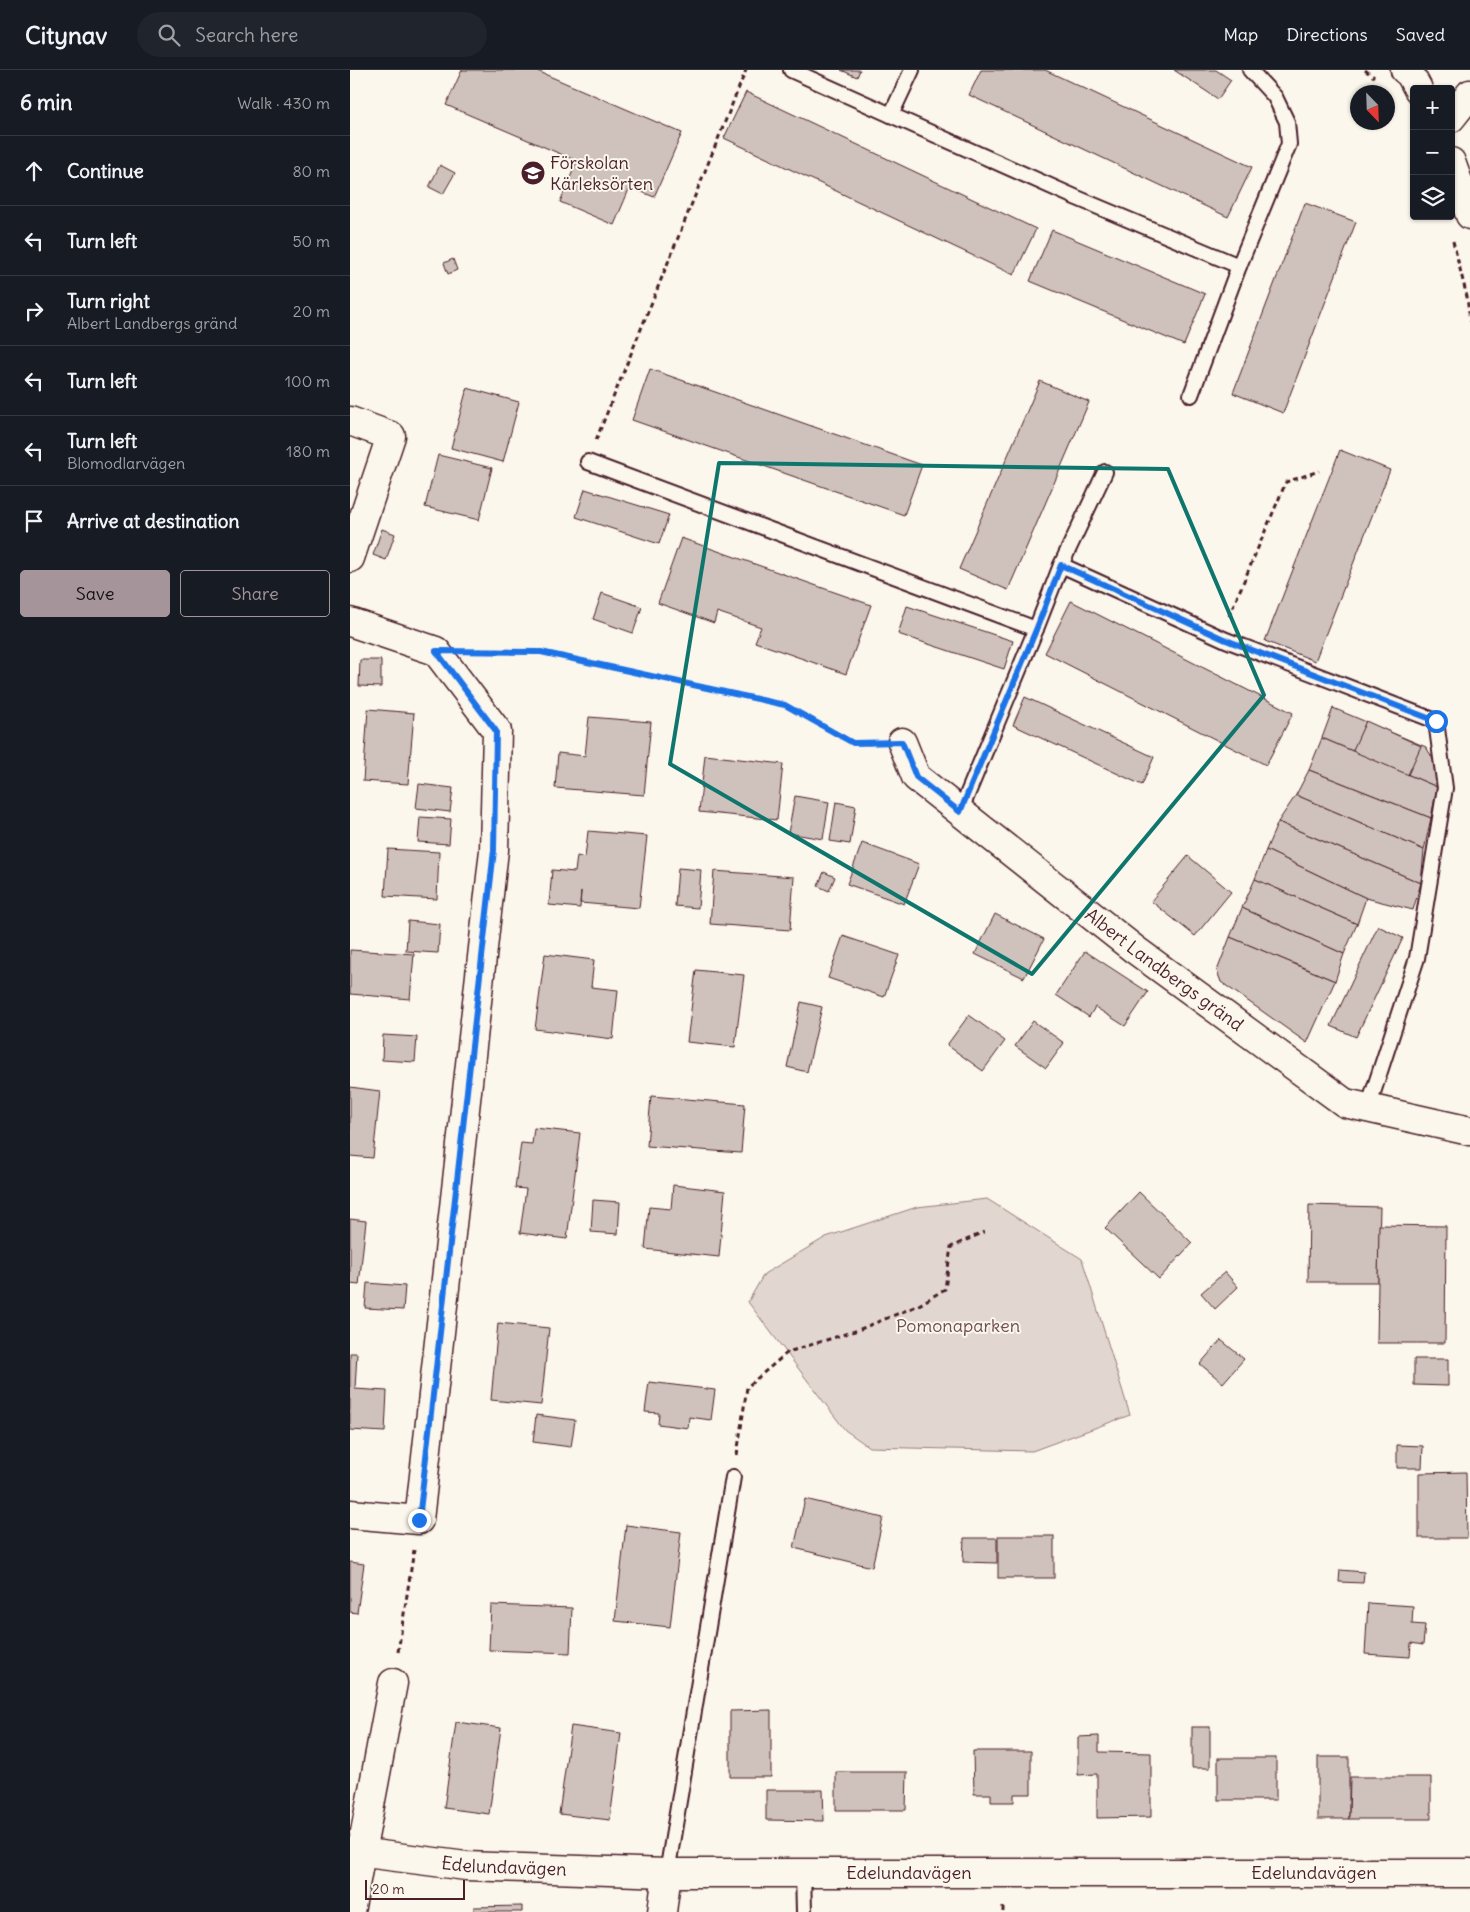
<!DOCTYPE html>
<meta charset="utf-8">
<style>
body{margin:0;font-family:Delius,sans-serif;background:#20242c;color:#f1f3f6}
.controls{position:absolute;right:15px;top:15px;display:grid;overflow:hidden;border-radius:5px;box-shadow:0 1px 4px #0004}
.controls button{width:45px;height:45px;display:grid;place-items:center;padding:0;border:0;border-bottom:1px solid #363941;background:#171b24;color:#f1f3f6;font:25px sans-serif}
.compass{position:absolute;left:1000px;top:15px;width:45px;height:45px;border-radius:50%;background:#171b24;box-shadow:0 1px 4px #0004;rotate:157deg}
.scale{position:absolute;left:15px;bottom:12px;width:100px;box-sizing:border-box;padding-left:5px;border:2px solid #4a1f2b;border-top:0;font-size:14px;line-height:18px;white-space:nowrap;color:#4a1f2b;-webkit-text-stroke:4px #fbf7ec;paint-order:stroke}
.stop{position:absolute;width:15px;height:15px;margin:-11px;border:4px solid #1a73e8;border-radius:50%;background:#fff}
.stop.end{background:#1a73e8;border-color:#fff;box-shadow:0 1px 5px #0008}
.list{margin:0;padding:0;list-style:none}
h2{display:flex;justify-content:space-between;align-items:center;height:65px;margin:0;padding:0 20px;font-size:21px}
h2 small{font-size:16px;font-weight:400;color:#9ea1a6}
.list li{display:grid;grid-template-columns:32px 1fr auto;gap:15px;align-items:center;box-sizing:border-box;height:70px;padding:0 20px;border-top:1px solid #363941}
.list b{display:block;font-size:19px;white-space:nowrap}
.list p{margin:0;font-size:16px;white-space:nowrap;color:#9ea1a6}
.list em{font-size:16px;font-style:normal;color:#9ea1a6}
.actions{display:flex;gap:10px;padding:15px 20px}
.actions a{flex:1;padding:11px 0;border:1px solid #a6949b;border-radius:5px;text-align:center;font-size:18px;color:#a6949b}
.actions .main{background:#a6949b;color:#111}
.icon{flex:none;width:28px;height:28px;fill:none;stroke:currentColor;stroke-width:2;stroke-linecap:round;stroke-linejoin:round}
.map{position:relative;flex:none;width:1120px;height:1842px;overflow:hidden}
header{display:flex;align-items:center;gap:30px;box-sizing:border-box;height:70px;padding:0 25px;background:#171b24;border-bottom:1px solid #363941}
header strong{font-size:24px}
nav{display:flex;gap:28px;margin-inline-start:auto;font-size:18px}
.search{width:350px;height:45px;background:#20242c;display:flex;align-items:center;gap:12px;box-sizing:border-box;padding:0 18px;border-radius:28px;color:#9ea1a6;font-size:19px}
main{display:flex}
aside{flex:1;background:#171b24}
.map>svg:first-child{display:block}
</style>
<header>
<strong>Citynav</strong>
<div class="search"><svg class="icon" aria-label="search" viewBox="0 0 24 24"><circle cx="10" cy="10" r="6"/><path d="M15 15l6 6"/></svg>Search here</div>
<nav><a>Map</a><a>Directions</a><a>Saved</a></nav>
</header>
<main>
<aside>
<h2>6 min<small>Walk · 430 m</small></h2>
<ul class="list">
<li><svg class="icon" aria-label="ahead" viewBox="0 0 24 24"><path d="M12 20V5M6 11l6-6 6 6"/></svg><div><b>Continue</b></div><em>80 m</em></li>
<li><svg class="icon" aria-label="left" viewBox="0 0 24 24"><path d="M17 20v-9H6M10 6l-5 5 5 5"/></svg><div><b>Turn left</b></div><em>50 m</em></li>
<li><svg class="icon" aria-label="right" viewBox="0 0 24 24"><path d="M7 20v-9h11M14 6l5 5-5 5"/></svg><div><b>Turn right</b><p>Albert Landbergs gränd</p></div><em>20 m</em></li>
<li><svg class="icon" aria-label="left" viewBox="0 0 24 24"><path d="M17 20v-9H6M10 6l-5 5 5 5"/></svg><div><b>Turn left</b></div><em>100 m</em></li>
<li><svg class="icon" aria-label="left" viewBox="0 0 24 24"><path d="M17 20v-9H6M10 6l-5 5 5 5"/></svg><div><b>Turn left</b><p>Blomodlarvägen</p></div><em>180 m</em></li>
<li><svg class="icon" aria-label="arrive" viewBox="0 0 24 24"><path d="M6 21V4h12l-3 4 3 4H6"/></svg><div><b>Arrive at destination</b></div></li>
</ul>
<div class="actions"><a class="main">Save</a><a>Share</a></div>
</aside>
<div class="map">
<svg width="1120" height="1842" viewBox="0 0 1120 1842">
<rect width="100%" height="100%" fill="#fbf7ec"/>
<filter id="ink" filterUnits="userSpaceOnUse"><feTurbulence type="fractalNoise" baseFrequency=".02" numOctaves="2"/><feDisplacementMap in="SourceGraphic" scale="10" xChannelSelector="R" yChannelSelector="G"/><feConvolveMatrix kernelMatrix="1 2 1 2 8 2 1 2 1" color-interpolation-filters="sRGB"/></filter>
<g filter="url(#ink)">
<polygon fill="#e2d7d0" stroke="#967b7e" points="637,1129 732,1189 780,1345 682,1381 519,1377 495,1360 398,1232 414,1204 476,1167 567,1137"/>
<g fill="#cfc2bc" stroke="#4a1f2b">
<polygon points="112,0 185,0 332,63 304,127 280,117 264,155 210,132 227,91 96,35"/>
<polygon points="491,0 510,0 507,7"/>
<polygon points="631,0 695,0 902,97 878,147 619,25"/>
<polygon points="824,0 866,0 881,10 868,29"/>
<polygon points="396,22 686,159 664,205 374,68"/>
<polygon points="90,95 105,103 93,124 79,117"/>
<polygon points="955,133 1006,152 933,343 883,323"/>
<polygon points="702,160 855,224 834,275 680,211"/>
<polygon points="103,189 107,200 98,204 94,193"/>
<polygon points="300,299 572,395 554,445 282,350"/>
<polygon points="690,311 739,332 658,520 609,499"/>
<polygon points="117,318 169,332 153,392 101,378"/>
<polygon points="990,380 1040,400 965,591 915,571"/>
<polygon points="88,385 142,398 129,450 75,437"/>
<polygon points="235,419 319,445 309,474 226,447"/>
<polygon points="32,459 45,464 36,490 23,485"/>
<polygon points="331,468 521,535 496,604 405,572 411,557 367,542 364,553 308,533"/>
<polygon points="252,523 292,537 283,563 243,549"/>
<polygon points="721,531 943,643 916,695 695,583"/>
<polygon points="557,536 663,571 654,599 548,564"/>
<polygon points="10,590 31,590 31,617 9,616"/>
<polygon points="675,627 804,687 792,715 663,655"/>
<polygon points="983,638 1076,677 1085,692 1087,704 1087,717 972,668"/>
<polygon points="18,639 64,643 58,714 13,711"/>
<polygon points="239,647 301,652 294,725 205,718 208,683 235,686"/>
<polygon points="1016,651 1071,676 956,930 901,905"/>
<polygon points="972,668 1087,717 1081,748 959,700"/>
<polygon points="355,685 433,694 427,750 349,742"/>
<polygon points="959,700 1081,748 1074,780 946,725"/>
<polygon points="69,714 103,718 100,742 66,738"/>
<polygon points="946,725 1074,780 1071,813 928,752"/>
<polygon points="445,726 479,732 473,769 438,763"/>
<polygon points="486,732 506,736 500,774 480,771"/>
<polygon points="70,747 101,749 99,774 68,772"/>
<polygon points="928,752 1071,813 1063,840 1016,828 916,780"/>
<polygon points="238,761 297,766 289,838 230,833 231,821 230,838 199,835 202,800 225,802 227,786 235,788"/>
<polygon points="512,773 569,794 554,834 497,814"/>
<polygon points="38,779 89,782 87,829 35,826"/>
<polygon points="916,780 1016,828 1007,854 905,809"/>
<polygon points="838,786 881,822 845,866 801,831"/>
<polygon points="328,798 351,800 348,838 325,836"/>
<polygon points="364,801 444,807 440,860 360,854"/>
<polygon points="474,802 485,807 479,821 468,816"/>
<polygon points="905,809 1007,854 994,884 892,838"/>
<polygon points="892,838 994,884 985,911 880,867"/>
<polygon points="645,844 694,869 674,908 625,884"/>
<polygon points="58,851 90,854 88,883 56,881"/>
<polygon points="1028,856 1053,868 1006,967 981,956"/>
<polygon points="493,866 549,885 534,927 478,908"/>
<polygon points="880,867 985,911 957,973 871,912 867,901"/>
<polygon points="0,880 64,884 60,929 0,924"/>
<polygon points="735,881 798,922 775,956 745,937 739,947 706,925"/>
<polygon points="195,884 244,890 241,917 268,920 263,969 185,959"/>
<polygon points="346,900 394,905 385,977 337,972"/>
<polygon points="451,932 472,937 457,1002 437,997"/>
<polygon points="619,945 655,971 633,1001 597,975"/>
<polygon points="683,951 714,973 696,998 665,976"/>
<polygon points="33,965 67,967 65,992 32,990"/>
<polygon points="0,1017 30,1021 23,1088 0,1086"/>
<polygon points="301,1026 395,1034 391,1083 297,1076"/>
<polygon points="184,1058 230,1063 217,1169 170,1163 176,1119 165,1118 171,1073 182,1074"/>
<polygon points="323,1115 375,1121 369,1187 295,1179 299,1137 321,1139"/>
<polygon points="789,1122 842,1173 809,1209 755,1158"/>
<polygon points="243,1130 270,1132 268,1164 241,1162"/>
<polygon points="959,1135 1030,1137 1028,1212 958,1212"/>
<polygon points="0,1149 16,1151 9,1215 0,1214"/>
<polygon points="1029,1155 1096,1156 1095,1273 1027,1273"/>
<polygon points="875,1202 888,1217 865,1239 851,1223"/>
<polygon points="17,1213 55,1216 53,1240 15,1238"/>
<polygon points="148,1253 199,1258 191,1335 141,1330"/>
<polygon points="871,1270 894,1289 873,1313 850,1294"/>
<polygon points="0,1283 7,1283 5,1319 37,1321 35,1362 0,1360"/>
<polygon points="1064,1289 1098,1289 1098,1316 1064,1315"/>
<polygon points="299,1312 365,1320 361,1350 339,1347 338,1358 308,1354 309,1343 295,1342"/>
<polygon points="186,1345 225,1350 221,1377 183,1372"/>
<polygon points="1047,1375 1073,1376 1072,1398 1047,1398"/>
<polygon points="1116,1402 1117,1468 1069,1468 1069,1403"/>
<polygon points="455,1429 533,1448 522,1497 444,1478"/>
<polygon points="276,1455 331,1462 320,1557 265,1551"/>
<rect x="648" y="1466" width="56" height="42"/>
<polygon points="614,1468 647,1468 647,1493 613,1492"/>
<polygon points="0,1492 14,1494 7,1543 0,1542"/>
<polygon points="990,1500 1014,1502 1013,1513 989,1512"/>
<polygon points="1018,1533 1063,1536 1062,1554 1075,1555 1073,1575 1061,1573 1060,1587 1015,1584"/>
<polygon points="141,1535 222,1538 220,1583 139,1580"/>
<polygon points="421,1640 421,1707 380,1707 380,1641"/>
<polygon points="106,1652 151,1658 139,1744 94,1738"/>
<polygon points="221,1656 271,1663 260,1750 209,1744"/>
<rect x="842" y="1657" width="18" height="41"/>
<polygon points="749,1666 749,1682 801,1683 801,1747 747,1748 747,1704 728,1705 728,1667"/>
<polygon points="623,1681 681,1681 681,1724 664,1724 664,1732 641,1732 641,1724 624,1724"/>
<rect x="968" y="1687" width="31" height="62"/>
<rect x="868" y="1688" width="58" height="42"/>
<polygon points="486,1702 557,1702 556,1740 486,1740"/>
<polygon points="1000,1707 1081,1707 1081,1749 999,1749"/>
<polygon points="416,1720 473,1720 474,1751 416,1750"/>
<polygon points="172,1836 172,1842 124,1842 124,1837"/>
</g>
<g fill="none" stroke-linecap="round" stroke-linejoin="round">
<defs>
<g id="service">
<polyline points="441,0 541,45"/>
<polyline points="562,0 541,45 727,128 889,196 939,74 937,52 925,27 900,0"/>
<polyline points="841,325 889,196"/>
<polyline points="238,392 686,559 711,495 876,570 1086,651 1095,718 1067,888 1018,1038"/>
<polyline points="711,495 755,402"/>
<polyline points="610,742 686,559"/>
<polyline points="453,1802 454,1842"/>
<polyline points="317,1803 383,1407"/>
</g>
<g id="minor">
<polyline points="1055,0 1060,4 1068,19"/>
<polyline points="1101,48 1120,24"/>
<polyline points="1101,92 1120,145"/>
<polyline points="0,351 41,366 0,488"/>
<polyline points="0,552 86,581 147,661 144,780 69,1450 0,1444"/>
<path id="s1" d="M552 672 566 707 784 879 995 1033 1120 1061"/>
<path id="s2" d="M0 1781 116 1796 317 1803H1120"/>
<polyline points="0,1842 43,1613"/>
<polyline points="312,1842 317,1803"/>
</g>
</defs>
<use href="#service" stroke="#4a1f2b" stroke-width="18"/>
<use href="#minor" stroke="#4a1f2b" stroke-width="31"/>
<g stroke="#4a1f2b" stroke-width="3" stroke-dasharray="5 4" stroke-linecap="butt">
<polyline points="1015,0 1024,7"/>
<polyline points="1103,171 1117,227 1120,251"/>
<polyline points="246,370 396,0"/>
<polyline points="879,546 936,412 969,401"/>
<polyline points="127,581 191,582 435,635 503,673 522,673"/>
<polyline points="387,1385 397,1317 438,1282 508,1260 569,1235 595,1219 601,1177 634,1162"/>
<polyline points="48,1582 64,1480"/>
<polyline points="653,1842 653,1833"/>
</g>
<use href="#service" stroke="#fbf7ec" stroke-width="14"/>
<use href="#minor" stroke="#fbf7ec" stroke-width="28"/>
</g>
</g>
<g fill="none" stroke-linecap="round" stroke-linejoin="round" filter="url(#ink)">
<polyline stroke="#1a73e8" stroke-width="6" points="69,1450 144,780 146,661 86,581 191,582 435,635 503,673 552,672 566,707 610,742 686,560 711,495 876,570 1086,651"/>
</g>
<path fill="none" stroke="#0f766e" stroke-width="4" stroke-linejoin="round" d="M369 393 818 399 914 625 682 904 320 694Z"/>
<defs>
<symbol id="school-disc" viewBox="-11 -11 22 22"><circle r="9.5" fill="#4a1f2b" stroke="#fbf7ec"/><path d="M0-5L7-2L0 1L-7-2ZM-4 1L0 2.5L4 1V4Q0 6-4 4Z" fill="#fff"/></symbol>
</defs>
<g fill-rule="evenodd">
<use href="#school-disc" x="169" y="89" width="28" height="28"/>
</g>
<g text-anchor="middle" stroke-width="4" stroke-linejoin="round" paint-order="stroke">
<g font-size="18" fill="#4a1f2b" stroke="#fbf7ec" text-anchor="start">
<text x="200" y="99">Förskolan<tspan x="200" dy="21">Kärleksörten</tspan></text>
</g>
<g font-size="18" fill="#4a1f2b" stroke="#fbf7ec">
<text dy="6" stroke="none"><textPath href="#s1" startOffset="352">Albert Landbergs gränd</textPath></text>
<text dy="6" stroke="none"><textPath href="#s2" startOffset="155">Edelundavägen</textPath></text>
<text dy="6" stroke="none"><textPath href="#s2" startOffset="560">Edelundavägen</textPath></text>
<text dy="6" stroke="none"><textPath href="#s2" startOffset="965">Edelundavägen</textPath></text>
</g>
<g font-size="18" fill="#704d54" stroke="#fbf7ec">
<text x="608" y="1262">Pomonaparken</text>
</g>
</g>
</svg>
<div class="controls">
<button>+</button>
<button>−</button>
<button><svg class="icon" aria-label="layers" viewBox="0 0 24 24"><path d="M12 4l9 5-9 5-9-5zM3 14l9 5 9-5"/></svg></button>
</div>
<svg class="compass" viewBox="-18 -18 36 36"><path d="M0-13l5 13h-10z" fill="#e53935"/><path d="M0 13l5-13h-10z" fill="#9ea1a6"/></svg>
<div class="scale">20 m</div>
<div class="stop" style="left:1086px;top:651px"></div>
<div class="stop end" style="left:69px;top:1450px"></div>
</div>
</main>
